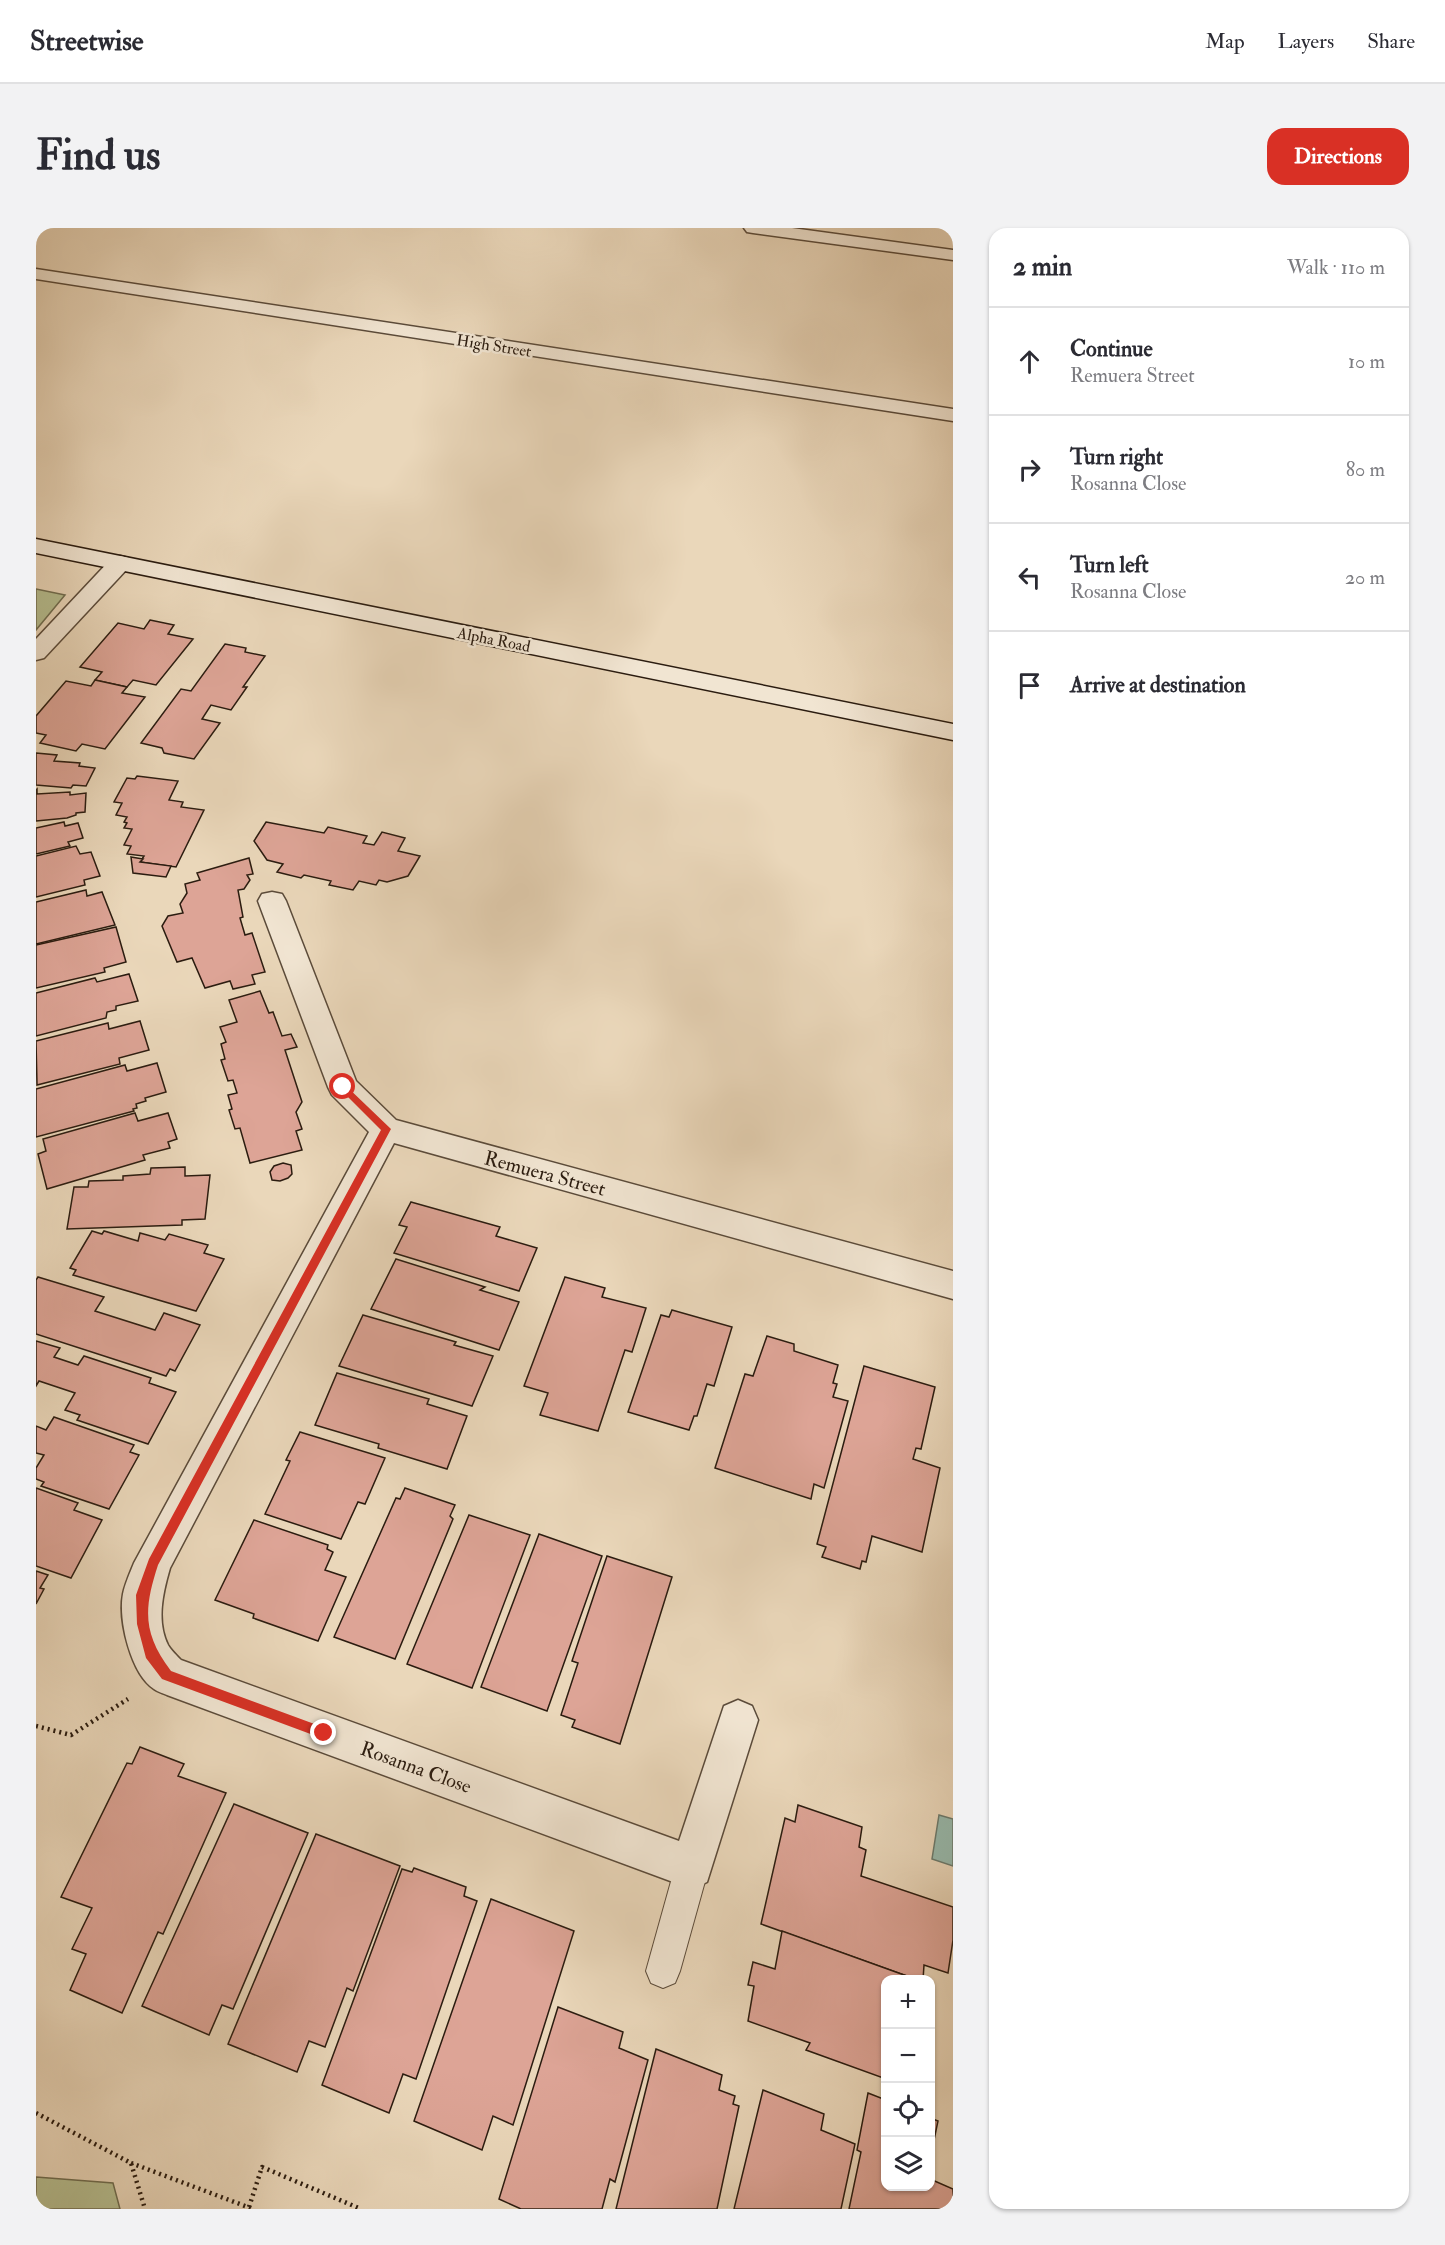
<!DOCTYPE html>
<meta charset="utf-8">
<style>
body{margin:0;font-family:"IM FELL Double Pica",serif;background:#f2f2f3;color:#2b2b33}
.controls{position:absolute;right:18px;bottom:18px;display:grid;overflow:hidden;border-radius:12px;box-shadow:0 2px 4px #0004}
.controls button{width:54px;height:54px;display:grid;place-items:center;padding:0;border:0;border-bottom:2px solid #e1e1e2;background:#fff;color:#2b2b33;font:30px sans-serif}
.stop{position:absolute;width:18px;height:18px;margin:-14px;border:4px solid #d93025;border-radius:50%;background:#fff}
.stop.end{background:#d93025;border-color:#fff;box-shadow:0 2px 6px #0008}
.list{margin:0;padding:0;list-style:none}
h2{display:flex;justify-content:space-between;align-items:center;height:78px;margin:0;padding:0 24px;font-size:26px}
h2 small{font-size:20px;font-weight:400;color:#7c7c81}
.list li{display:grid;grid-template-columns:39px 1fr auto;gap:18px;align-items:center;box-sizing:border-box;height:108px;padding:0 24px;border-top:2px solid #e1e1e2}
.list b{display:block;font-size:22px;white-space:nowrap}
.list p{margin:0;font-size:20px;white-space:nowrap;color:#7c7c81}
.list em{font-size:20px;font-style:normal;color:#7c7c81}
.icon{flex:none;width:33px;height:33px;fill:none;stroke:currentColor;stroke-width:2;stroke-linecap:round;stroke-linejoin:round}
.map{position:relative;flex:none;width:917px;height:1981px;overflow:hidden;border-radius:18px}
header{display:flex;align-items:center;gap:36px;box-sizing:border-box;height:84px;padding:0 30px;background:#fff;border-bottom:2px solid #e1e1e2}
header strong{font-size:28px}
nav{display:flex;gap:33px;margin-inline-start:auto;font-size:21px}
.intro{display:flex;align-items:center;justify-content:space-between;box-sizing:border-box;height:144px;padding:0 36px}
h1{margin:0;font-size:42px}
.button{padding:15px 27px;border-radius:18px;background:#d93025;color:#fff;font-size:21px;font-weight:700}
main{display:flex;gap:36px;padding:0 36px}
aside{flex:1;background:#fff;border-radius:18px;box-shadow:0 2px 4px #0004}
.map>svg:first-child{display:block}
</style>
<header>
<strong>Streetwise</strong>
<nav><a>Map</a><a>Layers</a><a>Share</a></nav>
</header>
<div class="intro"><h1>Find us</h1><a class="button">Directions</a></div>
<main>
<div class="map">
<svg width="917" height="1981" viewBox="0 0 917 1981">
<rect width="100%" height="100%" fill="#ead7ba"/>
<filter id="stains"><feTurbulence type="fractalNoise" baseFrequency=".00333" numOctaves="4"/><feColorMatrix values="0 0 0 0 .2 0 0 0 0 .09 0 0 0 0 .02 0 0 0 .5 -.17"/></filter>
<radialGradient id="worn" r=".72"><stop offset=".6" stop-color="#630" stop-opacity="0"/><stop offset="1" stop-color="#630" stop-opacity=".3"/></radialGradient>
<g fill="#b6be90" stroke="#706d50" stroke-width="1.5">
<polygon points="0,361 29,367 0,402"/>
<polygon points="0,1949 77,1955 84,1981 0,1981"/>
</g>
<polygon fill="#98baad" stroke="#6c7b6e" stroke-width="1.5" points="903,1587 917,1591 917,1638 896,1631"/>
<g fill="#dda496" stroke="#2b1c10" stroke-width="1.5">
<polygon points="114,392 138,397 132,406 157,411 120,457 97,452 91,459 59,452 66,444 44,439 82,395 108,401"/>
<polygon points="189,416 210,420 209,424 229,428 207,459 211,459 195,482 175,477 166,491 184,495 158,531 128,525 126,520 105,515 145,461 155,463"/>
<polygon points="59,452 91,459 86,465 109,469 69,521 46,516 40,523 4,515 10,507 0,505 0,488 30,453 55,458"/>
<polygon points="0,525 21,527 18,533 44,535 43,538 59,540 50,558 37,557 35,560 0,557"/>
<polygon points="101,548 142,553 133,572 147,574 145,579 168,582 140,639 104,634 108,628 91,626 95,618 88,617 96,601 88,600 91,595 88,594 91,589 80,587 86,575 78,574 91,550 99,551"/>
<polygon points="1,561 1,566 34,564 34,567 50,565 49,584 40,585 40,587 31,590 0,593 0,562"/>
<polygon points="28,594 29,598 42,595 47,610 32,614 34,618 0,626 0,600"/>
<polygon points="230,594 288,605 292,599 331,608 327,615 338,617 346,604 369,610 362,623 384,628 372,648 351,654 343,652 340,657 323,653 317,662 293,657 295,653 268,647 265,650 241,644 247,636 231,632 218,613"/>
<polygon points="40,618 44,626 55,624 64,648 48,652 49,657 0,669 0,628"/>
<polygon points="95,629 107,631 104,634 135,638 130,649 97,645"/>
<polygon points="213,630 217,646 211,647 214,652 208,661 202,662 207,689 204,690 209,707 216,705 229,744 216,747 219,756 197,761 194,753 169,760 156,730 141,734 126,698 132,688 147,685 144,676 151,665 149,656 164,652 161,645"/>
<polygon points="50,662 51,668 66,664 79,697 0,716 0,674"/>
<polygon points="80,699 90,734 68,740 69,744 0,760 0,717"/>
<polygon points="93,746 102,773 80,778 80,782 71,784 70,790 0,808 0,765 59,750 61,754"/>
<polygon points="224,763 233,785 237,784 246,808 255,806 261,819 249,822 266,874 260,884 266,901 260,903 266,922 214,935 204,900 199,901 193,882 196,881 192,867 201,865 197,852 192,853 185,832 189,831 185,816 190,814 184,799 201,794 193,772"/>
<polygon points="104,793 113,822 83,830 84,836 1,857 0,813 72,795 73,801"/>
<polygon points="121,835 130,864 109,870 110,873 100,876 101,880 97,881 98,883 0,909 0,861 89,837 91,843"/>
<polygon points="99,885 102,893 132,885 141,911 132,914 134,920 107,927 109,932 11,961 2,926 10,923 7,911"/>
<polygon points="247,935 255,937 256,946 252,950 244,953 236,952 234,944 238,938"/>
<polygon points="149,939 149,948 174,947 169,991 146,992 146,997 31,1001 38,959 52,959 53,953 87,952 87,948 114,946 115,940"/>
<polygon points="375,974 464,999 460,1008 501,1020 483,1063 358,1025 371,999 363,997"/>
<polygon points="56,1003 66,1006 68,1003 102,1013 104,1005 129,1012 133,1006 172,1017 168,1025 188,1031 160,1083 37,1047 40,1042 34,1040"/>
<polygon points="360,1031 449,1059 444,1062 483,1074 463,1122 335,1081"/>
<polygon points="2,1049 68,1069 59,1083 119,1102 128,1085 164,1097 139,1143 134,1141 130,1148 0,1106 0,1052"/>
<polygon points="529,1049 569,1060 566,1069 610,1080 596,1124 589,1122 562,1203 504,1187 512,1165 488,1158"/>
<polygon points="636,1082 696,1099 678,1158 671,1156 661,1188 658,1188 653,1202 592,1184 625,1087 633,1089"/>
<polygon points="327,1087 420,1114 418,1117 457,1128 436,1178 303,1138"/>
<polygon points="731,1108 758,1116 758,1123 802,1137 797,1155 801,1156 797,1169 812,1173 788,1260 778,1256 775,1271 679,1240 709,1146 717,1148"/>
<polygon points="0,1113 24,1120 18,1129 42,1137 48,1128 115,1150 113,1155 140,1164 112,1216 41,1192 44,1187 29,1182 39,1165 3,1153 0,1158"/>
<polygon points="828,1138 899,1159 885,1221 880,1220 877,1231 904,1240 886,1324 836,1308 830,1334 826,1333 824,1341 786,1329 790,1319 781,1316"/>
<polygon points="301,1145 393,1171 391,1176 431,1188 411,1241 342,1220 343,1216 279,1197"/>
<polygon points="18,1189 98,1217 94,1224 103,1227 73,1281 5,1258 8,1254 0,1251 0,1240 8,1227 0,1225 0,1198 10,1202"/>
<polygon points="264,1204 349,1230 329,1276 322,1274 305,1311 229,1286 254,1233 250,1232"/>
<polygon points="0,1260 42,1275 38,1282 66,1292 35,1350 0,1338"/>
<polygon points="369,1260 419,1277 414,1288 417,1291 359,1431 298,1409 360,1270 364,1271"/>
<polygon points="433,1287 494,1307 436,1460 371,1436"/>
<polygon points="218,1292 292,1317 291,1321 297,1324 289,1342 310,1349 282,1413 217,1390 218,1386 179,1372"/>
<polygon points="503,1306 566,1328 511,1483 445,1459"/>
<polygon points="571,1328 636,1349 584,1516 536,1499 539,1492 525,1487 542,1435 536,1433"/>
<polygon points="0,1343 12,1347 4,1360 8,1361 0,1376"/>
<polygon points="104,1519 148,1536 142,1548 190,1565 127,1706 122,1704 86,1785 34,1762 50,1726 36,1721 56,1680 25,1669 91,1535 96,1536"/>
<polygon points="198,1576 272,1605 197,1781 186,1777 173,1807 106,1778"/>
<polygon points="762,1577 826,1599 823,1619 830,1622 825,1648 917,1679 917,1712 912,1745 888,1737 887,1752 882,1752 725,1696 749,1590 759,1594"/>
<polygon points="280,1606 364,1638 317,1763 311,1760 289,1819 273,1813 261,1844 192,1816"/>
<polygon points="378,1640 430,1659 428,1668 441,1673 380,1851 367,1846 353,1885 286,1857 366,1641 376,1644"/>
<polygon points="455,1671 538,1703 477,1897 457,1888 446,1922 378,1893"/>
<polygon points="746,1703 882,1752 850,1752 850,1851 770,1822 774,1815 712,1793 718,1758 712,1757 717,1734 739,1741"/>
<polygon points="522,1779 587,1804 583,1820 612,1832 579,1954 574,1951 566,1981 485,1981 463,1971"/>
<polygon points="620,1821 686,1847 683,1862 699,1868 697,1876 703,1878 681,1981 580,1981"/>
<polygon points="727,1862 788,1886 785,1902 819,1916 805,1981 698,1981"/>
<polygon points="832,1865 850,1872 850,1958 894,1958 894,1951 917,1961 917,1981 813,1981 825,1924 821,1922"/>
<polygon points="894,1890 902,1893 894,1931"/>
</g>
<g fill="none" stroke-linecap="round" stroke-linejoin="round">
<defs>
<polygon id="service" points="656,1622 668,1627 673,1639 644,1743 639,1755 627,1760 615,1755 610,1743 639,1639 644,1627"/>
<g id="minor">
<polygon points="708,0 756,0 917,22 917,32 717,5 711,4"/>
<polygon points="0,41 917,181 917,193 0,51"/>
<polygon points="84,328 92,330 95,335 92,340 8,430 0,432 0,411 76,330"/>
<path d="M236 664 246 666 250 673 320 853 360 892 917 1043V1071L358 915 134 1340C127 1364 120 1393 132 1417 135 1422 141 1428 145 1432L643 1613 688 1478 702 1472 716 1478 722 1492 671 1654 656 1661 131 1467C127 1465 122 1464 118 1461 95 1446 82 1392 87 1366 89 1356 94 1345 98 1335L333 904 296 867 292 859 222 673 226 666Z"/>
</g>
<polygon id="secondary" points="0,311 917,496 917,512 0,325"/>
</defs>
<use href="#service" stroke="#5b4b3a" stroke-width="2"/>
<use href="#minor" stroke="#5b4b3a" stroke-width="3"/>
<use href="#secondary" stroke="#2b1c10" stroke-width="3"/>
<g stroke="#2b1c10" stroke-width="4.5" stroke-dasharray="2 4" stroke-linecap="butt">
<polyline points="0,1498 35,1507 92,1471"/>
<polyline points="0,1885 95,1935 109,1981"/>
<polyline points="95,1935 217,1981"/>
<polyline points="213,1979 226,1939 325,1981"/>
</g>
<use href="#service" fill="#f1e5d2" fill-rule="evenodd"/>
<use href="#minor" fill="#f1e5d2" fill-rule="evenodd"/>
<use href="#secondary" fill="#f1e5d2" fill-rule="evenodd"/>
</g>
<path fill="#d93025" d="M307 855 355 901 122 1337C108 1380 106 1405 135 1443L292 1501 294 1505 288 1511 126 1451 110 1430 101 1396 100 1367 113 1331 345 902 304 861 303 859Z"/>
<g text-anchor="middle" stroke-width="5" stroke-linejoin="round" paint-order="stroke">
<g font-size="16" fill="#2b1c10" stroke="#f1e5d2">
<text transform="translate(458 117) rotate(9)" y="6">High Street</text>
<text transform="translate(458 411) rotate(11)" y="6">Alpha Road</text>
</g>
<g font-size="20" fill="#2b1c10" stroke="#f1e5d2">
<text transform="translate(509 945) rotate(15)" y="7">Remuera Street</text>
<text transform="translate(380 1539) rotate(20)" y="7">Rosanna Close</text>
</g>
</g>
<rect width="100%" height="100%" filter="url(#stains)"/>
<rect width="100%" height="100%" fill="url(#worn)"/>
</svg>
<div class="controls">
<button>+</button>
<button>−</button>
<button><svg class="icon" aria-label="locate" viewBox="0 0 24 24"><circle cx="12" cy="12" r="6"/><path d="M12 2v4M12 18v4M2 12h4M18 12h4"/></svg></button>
<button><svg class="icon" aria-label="layers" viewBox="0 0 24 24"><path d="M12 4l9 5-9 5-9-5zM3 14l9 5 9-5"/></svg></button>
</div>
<div class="stop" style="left:307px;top:859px"></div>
<div class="stop end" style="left:288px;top:1505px"></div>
</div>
<aside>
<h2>2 min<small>Walk · 110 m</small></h2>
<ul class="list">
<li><svg class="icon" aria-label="ahead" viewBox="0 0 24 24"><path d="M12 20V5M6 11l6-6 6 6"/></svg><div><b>Continue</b><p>Remuera Street</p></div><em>10 m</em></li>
<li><svg class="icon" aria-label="right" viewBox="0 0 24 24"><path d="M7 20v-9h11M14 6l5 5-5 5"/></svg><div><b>Turn right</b><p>Rosanna Close</p></div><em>80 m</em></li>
<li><svg class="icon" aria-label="left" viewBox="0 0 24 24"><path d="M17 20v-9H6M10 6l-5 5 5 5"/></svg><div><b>Turn left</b><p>Rosanna Close</p></div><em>20 m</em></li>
<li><svg class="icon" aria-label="arrive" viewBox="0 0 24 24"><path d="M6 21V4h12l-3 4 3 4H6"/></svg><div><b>Arrive at destination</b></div></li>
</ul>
</aside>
</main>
